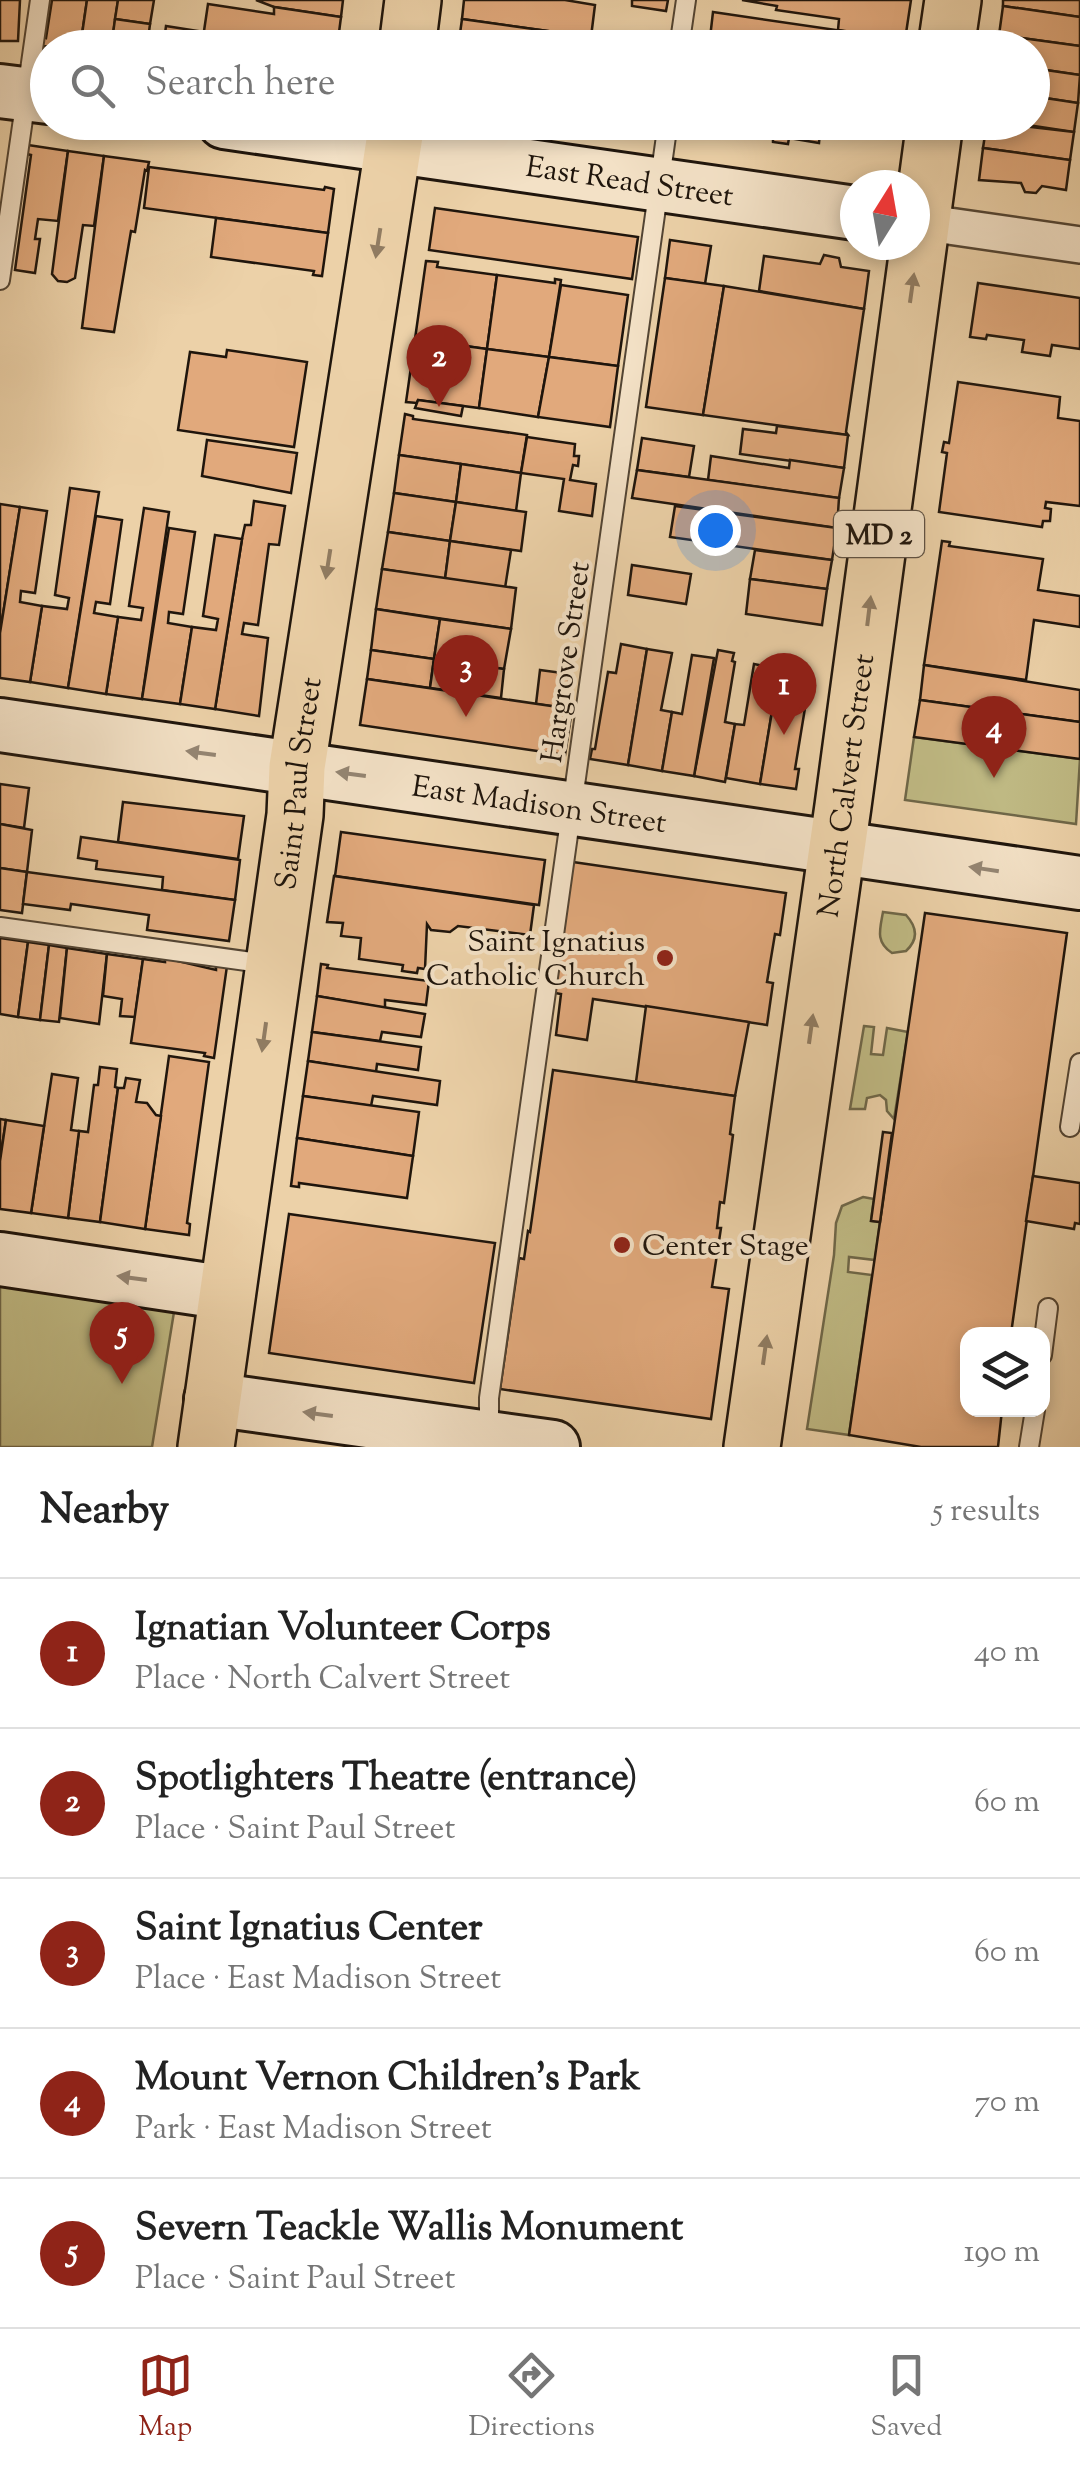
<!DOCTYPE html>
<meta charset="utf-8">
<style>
body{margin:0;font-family:"Sorts Mill Goudy",serif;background:#f6f6f6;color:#222}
.controls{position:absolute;right:30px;bottom:30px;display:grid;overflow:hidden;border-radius:20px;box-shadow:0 5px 15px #0003}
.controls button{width:90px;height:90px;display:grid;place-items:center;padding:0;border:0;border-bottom:2px solid #e0e0e0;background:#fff;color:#222;font:50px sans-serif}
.compass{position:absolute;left:840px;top:170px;width:90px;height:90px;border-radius:50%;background:#fff;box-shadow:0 5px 15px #0003;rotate:11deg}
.you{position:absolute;left:715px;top:530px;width:35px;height:35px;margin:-25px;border:8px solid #fff;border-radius:50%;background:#1a73e8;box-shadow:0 0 0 15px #1a73e833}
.badge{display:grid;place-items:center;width:65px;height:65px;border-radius:50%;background:#8f2418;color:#fff;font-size:32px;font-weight:700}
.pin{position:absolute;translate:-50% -82px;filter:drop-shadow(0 2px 5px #0008)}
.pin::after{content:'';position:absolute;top:52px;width:35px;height:30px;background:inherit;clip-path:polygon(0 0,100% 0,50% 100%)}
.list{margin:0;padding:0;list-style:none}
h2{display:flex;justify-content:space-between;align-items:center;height:130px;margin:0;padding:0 40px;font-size:42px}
h2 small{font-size:32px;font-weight:400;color:#767676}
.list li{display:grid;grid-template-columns:65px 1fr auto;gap:30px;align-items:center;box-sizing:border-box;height:150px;padding:0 40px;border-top:2px solid #e0e0e0}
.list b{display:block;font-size:38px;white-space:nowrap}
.list p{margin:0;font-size:32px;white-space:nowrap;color:#767676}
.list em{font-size:32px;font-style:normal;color:#767676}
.icon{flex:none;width:55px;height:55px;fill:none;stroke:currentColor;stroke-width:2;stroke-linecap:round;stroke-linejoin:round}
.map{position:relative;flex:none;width:1080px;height:1447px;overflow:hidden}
.search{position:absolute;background:#fff;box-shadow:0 5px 15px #0003;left:30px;right:30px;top:30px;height:110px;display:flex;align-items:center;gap:25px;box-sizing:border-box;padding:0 35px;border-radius:55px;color:#767676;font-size:38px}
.sheet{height:880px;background:#fff}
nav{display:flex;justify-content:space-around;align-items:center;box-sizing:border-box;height:140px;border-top:2px solid #e0e0e0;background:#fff;font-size:28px;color:#767676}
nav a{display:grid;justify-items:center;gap:5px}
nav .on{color:#8f2418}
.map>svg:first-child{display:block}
</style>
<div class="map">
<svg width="1080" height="1447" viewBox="0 0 1080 1447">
<rect width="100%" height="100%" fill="#ecd1a8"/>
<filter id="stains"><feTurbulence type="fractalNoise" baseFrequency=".002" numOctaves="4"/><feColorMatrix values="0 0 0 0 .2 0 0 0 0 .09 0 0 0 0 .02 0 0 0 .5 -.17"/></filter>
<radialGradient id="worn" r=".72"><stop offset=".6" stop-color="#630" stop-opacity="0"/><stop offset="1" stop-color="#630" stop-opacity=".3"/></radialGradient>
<g fill="#bfb983" stroke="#6f6748" stroke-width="2.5">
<polygon points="914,737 1080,759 1076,824 905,800"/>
<path d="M883 912 906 915C917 927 919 939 906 951L892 953C875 942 880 929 883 912Z"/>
<polygon points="864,1026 874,1027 871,1054 883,1055 887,1028 908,1032 894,1119 887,1111 886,1100 880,1095 867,1098 865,1109 850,1109"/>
<polygon points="863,1197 874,1199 871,1221 880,1222 875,1260 849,1257 848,1272 872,1275 849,1435 807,1429 834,1255 836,1223 842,1206"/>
<polygon points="0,1286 174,1312 152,1447 0,1447"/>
</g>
<g fill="#e1a97c" stroke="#1f150c" stroke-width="2.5">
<polygon points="0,0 20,0 18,41 0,41"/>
<polygon points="52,0 87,0 80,48 42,46 43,37 46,38"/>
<polygon points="87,0 118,0 111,48 80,48"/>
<polygon points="118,0 154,0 150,24 115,19"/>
<polygon points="256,0 343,0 341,17 274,7"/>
<polygon points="464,0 565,0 595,5 591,37 462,19"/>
<polygon points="632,0 668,0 666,11 632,6"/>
<polygon points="742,0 911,0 905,40 838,30 839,19 776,10 777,6"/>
<polygon points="1003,0 1080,0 1080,17 1003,6"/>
<polygon points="208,4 274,14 274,7 341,17 337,48 204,31"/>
<polygon points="1003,6 1080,17 1080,46 999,35"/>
<polygon points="713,12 905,40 904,48 755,48 755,44 710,38"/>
<polygon points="115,19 150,24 147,48 111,48"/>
<polygon points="462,19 591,37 602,39 601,48 528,48 529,45 521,44 520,48 458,48"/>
<polygon points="166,26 204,32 323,48 163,48"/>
<polygon points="999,35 1080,46 1080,75 1032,68 1032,48 997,48"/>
<polygon points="1032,68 1080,75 1078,103 1032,96"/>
<polygon points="1032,96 1078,103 1074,132 1007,122 1032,122"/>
<polygon points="587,122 658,122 657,133 633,129 627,136 606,133 603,125"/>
<polygon points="689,122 821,122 819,143 789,138 788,144 773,142 773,137 748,133 749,126 727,123 726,128"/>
<polygon points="987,122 1074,132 1070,160 983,148"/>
<polygon points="28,145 68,151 58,221 38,219 35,239 40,239 35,273 15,270 31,155 27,154"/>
<polygon points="983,148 1070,160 1066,190 1042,186 1036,193 1025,192 1021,183 979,180"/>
<polygon points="68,151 104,156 94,226 83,225 75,278 67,282 58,281 52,274"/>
<polygon points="104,156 149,162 147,171 145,170 135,232 131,231 114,332 82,328"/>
<polygon points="149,167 324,190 325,187 334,189 328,233 144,208"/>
<polygon points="435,208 638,237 632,279 429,250"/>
<polygon points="216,218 328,233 322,276 313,275 314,271 211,257"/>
<polygon points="670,240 711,246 705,284 665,278"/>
<polygon points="824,255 839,258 841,267 869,271 864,309 759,291 764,256 820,264"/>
<polygon points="426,261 438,262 437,267 497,275 487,349 415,339"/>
<polygon points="497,275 555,283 555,279 561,280 549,357 487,349"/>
<polygon points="665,278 724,286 703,415 646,407"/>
<polygon points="978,283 1080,298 1080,349 1052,345 1050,356 1022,352 1024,340 987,335 986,339 970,337"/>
<polygon points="561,285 628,295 618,366 549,357"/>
<polygon points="724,286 864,309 846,432 848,435 703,415"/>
<polygon points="415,339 487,349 479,408 418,400 417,403 406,402"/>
<polygon points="487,349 549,357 538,417 479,408"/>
<polygon points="227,350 307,362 294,447 178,430 190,352 226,357"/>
<polygon points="549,357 618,366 610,427 538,417"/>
<polygon points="958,382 1060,397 1058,418 1080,421 1080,506 1046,502 1045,508 1051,509 1050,521 1043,521 1042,527 939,512 947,453 942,452 944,442 949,443"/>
<polygon points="418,400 463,406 461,416 415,408"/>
<polygon points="405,414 413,416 413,419 527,435 521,473 399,455"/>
<polygon points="777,426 848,435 844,468 740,454 743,429 776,433"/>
<polygon points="527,437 575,444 574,456 579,456 578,466 573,465 570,480 596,484 592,516 559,511 564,479 521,473"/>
<polygon points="642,438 694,446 689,477 637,470"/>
<polygon points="207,440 297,453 291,493 202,476"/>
<polygon points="399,455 461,464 456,502 394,493"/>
<polygon points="711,456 789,468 790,460 844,468 839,498 708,480"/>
<polygon points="461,464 521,473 516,511 456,502"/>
<polygon points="637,470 839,498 837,528 632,498"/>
<polygon points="70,488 99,492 68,688 30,682 42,606 67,609 69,598 55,595"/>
<polygon points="394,493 456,502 450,541 388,532"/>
<polygon points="254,501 285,506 279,545 269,544 258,625 244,623 242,634 268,638 259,716 215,709 242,539 245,525 251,525"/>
<polygon points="456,502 526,512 521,551 450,541"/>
<polygon points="0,504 20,507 0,633"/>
<polygon points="675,506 837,528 832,560 670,537"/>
<polygon points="20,507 47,511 35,593 21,591 20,602 42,606 30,682 0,678 0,633"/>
<polygon points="144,508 169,512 142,699 106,694 118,617 141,620 143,608 129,606"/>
<polygon points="96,516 122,520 110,604 96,602 94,613 118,617 106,694 68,688"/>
<polygon points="169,528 195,532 183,614 169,612 168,623 192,627 180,704 142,699"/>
<polygon points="388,532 450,541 445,579 382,569"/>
<polygon points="215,535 242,539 215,709 180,704 192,627 216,630 218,619 203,616"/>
<polygon points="450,541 511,550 505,588 445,579"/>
<polygon points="942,541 950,542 949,546 1043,559 1038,590 1080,596 1080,627 1034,620 1026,680 924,665"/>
<polygon points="755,550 832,560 827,589 750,579"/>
<polygon points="632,565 691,574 686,604 628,595"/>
<polygon points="382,569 516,588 511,629 376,609"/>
<polygon points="750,579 827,589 822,625 746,614"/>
<polygon points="376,609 440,619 434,659 371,650"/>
<polygon points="440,619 511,629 504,669 434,659"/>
<polygon points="621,644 647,649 628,765 590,759 592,749 595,749 608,672 616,673"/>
<polygon points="647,649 672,653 661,710 672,712 662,771 628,765"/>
<polygon points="371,650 434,659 430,688 367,679"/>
<polygon points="718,650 734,653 732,661 735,662 725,722 735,724 725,782 694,776"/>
<polygon points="692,655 714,658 694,776 662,771 672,712 682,714"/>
<polygon points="434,659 504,669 501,698 430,688"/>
<polygon points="754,664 779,669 760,784 726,778 735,724 744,725"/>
<polygon points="924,665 1080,690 1080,722 920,700"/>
<polygon points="779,669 805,673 801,701 806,702 795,769 799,769 796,789 760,784"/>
<polygon points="540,670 570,674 566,702 573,703 572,709 536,704"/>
<polygon points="367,679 572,709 565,755 360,725"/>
<polygon points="920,700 1080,722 1080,759 914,737"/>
<polygon points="0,784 29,788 24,828 0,824"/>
<polygon points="123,802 244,816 238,859 118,842"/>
<polygon points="0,824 32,830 27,872 0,868"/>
<polygon points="341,832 545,860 539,905 335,876"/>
<polygon points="81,837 240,860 235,900 162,890 163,877 96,869 97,861 78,858"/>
<polygon points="573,862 786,893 780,935 775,934 767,982 773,983 767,1025 593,999 587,1040 556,1035 561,994 555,993"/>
<polygon points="0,868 27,872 22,913 0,910"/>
<polygon points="27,872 235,900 229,941 147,930 149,915 71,904 70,910 23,904"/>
<polygon points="334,876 534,905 530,935 458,926 450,932 431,930 427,924 425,969 418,968 417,973 402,971 403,965 359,959 361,938 341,936 343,923 327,922"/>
<polygon points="925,913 1067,933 1011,1334 968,1334 968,1410 1002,1410 998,1447 921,1447 849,1435"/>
<polygon points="0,938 28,942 18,1017 0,1014"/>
<polygon points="28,942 49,945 40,1020 18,1017"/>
<polygon points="49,945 67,948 59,1022 40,1020"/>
<polygon points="67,948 107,954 99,1024 60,1018"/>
<polygon points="107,954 143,959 135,1017 120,1016 122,999 103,996"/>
<polygon points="165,958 216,970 216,965 227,966 214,1058 204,1056 205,1053 131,1043 143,959 165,962"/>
<polygon points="321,964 328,965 327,968 429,981 426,1005 385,1000 385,1008 317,996"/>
<polygon points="317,996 425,1014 421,1037 382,1032 380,1041 312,1032"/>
<polygon points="646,1006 749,1022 735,1096 636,1082"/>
<polygon points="312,1032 421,1047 418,1070 377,1064 376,1072 308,1061"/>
<polygon points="169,1056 209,1062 187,1223 190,1224 189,1235 145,1229"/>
<polygon points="308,1061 440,1081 437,1105 373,1096 371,1106 303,1096"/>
<polygon points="100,1067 117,1069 115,1087 118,1088 100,1222 68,1218 79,1131 88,1132 94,1085 98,1085"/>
<polygon points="553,1070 735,1096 730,1134 733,1135 724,1203 720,1202 717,1228 721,1228 712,1287 729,1289 711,1419 500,1389 519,1258 524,1259 528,1231 530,1232"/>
<polygon points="52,1074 78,1078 71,1130 79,1131 68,1218 31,1213"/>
<polygon points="126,1078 140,1080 136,1102 147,1103 156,1115 161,1116 145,1229 100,1222 118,1088 124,1088"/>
<polygon points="303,1096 419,1112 413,1156 297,1138"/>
<polygon points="0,1119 6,1120 0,1161"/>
<polygon points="6,1120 44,1126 31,1213 0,1209 0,1161"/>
<polygon points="883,1132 892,1133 880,1222 871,1221"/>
<polygon points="297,1138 413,1156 407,1198 299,1183 299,1187 291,1186"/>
<polygon points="1033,1176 1080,1183 1080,1224 1075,1223 1074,1229 1026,1221"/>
<polygon points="289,1214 495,1243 474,1383 269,1353"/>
</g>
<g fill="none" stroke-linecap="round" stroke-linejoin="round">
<defs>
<g id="lane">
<polyline points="679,48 686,0"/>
<polyline points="0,280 40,0"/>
<polyline points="0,927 267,964"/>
<polyline points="1070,1127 1080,1063"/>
<polyline points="1042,1355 1048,1308"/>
<polyline points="489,1435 489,1398 668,122"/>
<polyline points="1029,1447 1035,1410"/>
</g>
<polyline id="street" points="921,222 1080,245"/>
<g id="secondary">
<polyline points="0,91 48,97"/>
<path id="s1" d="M224 122 855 213"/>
<path id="s2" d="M0 725 1080 883"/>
<polyline points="0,1259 228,1293"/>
<polyline points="211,1399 553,1447"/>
</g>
<g id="primary">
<polyline points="407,48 413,0"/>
<polyline points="946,48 953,0"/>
<path id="s3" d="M206 1447 295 815 297 767 397 122"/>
<path id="s4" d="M752 1447 843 806 935 122"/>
</g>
</defs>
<use href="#lane" stroke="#524433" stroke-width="22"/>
<use href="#street" stroke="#524433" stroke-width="40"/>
<use href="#secondary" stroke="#1f150c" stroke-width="58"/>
<use href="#primary" stroke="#1f150c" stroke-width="60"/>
<use href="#lane" stroke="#f3e1c6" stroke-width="18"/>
<use href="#street" stroke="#f3e1c6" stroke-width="35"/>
<use href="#secondary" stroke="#f3e1c6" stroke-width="52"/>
<use href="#primary" stroke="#ecd1a8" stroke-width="55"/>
</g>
<defs><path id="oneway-solid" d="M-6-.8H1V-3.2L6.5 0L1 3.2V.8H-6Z" transform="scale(2.5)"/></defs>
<g fill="#907c62">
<use href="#oneway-solid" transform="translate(378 243) rotate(99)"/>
<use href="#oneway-solid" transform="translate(912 288) rotate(-82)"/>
<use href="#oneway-solid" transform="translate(328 564) rotate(99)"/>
<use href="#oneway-solid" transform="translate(869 611) rotate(-83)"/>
<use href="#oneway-solid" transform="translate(811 1029) rotate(-82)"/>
<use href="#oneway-solid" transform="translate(264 1037) rotate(98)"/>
<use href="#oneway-solid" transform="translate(765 1350) rotate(-82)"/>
</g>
<g fill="#948572">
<use href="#oneway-solid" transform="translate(201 753) rotate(-172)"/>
<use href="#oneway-solid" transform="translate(351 774) rotate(-172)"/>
<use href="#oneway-solid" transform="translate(984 869) rotate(-171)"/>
<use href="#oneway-solid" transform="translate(132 1278) rotate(-172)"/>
<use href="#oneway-solid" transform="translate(318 1414) rotate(-172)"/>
</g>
<g fill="#8f2418" stroke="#f3e1c6" stroke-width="4">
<circle cx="665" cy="958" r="10"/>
<circle cx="622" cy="1245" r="10"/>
</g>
<g text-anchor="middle" stroke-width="8" stroke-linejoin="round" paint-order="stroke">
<rect fill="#f3e1c6" stroke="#5f5244" stroke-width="2.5" x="834" y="511" width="90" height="46" rx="8"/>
<g font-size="28" font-weight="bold" fill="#1f150c">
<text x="879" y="544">MD 2</text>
</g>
<g font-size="30" fill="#1f150c" stroke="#f3e1c6">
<text dy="10" stroke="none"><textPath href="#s1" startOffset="410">East Read Street</textPath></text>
<text transform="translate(565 662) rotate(-82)" y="10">Hargrove Street</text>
<text dy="10" stroke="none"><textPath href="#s3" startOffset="670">Saint Paul Street</textPath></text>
<text dy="10" stroke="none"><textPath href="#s4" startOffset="668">North Calvert Street</textPath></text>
<text dy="10" stroke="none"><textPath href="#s2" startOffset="545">East Madison Street</textPath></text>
</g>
<g font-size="30" fill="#1f150c" stroke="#f3e1c6" text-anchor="end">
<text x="645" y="951">Saint Ignatius<tspan x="645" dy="34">Catholic Church</tspan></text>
<text x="642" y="1255" text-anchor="start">Center Stage</text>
</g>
</g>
<rect width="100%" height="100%" filter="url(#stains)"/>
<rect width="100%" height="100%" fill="url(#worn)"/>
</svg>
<div class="controls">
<button><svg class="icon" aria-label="layers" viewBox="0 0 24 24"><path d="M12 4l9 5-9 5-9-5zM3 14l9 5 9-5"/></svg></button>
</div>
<svg class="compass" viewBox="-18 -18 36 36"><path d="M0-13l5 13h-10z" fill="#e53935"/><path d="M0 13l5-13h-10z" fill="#767676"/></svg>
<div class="you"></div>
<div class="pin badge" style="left:784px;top:735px">1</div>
<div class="pin badge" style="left:439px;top:407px">2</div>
<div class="pin badge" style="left:466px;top:717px">3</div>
<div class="pin badge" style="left:994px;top:778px">4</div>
<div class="pin badge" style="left:122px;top:1384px">5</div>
<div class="search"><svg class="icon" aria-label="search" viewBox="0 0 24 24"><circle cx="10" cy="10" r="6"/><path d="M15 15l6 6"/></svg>Search here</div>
</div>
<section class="sheet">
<h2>Nearby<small>5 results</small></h2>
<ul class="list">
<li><span class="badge">1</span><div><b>Ignatian Volunteer Corps</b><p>Place · North Calvert Street</p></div><em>40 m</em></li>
<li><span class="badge">2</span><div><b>Spotlighters Theatre (entrance)</b><p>Place · Saint Paul Street</p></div><em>60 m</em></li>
<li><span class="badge">3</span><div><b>Saint Ignatius Center</b><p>Place · East Madison Street</p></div><em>60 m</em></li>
<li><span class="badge">4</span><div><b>Mount Vernon Children's Park</b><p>Park · East Madison Street</p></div><em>70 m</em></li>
<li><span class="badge">5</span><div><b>Severn Teackle Wallis Monument</b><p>Place · Saint Paul Street</p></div><em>190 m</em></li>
</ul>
</section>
<nav>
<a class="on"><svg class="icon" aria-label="map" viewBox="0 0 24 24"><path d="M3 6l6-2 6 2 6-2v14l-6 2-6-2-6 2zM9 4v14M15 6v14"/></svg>Map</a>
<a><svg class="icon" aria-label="directions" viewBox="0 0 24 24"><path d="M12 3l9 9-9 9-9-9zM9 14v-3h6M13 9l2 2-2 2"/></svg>Directions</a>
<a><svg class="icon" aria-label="saved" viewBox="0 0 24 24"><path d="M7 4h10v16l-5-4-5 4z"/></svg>Saved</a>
</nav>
